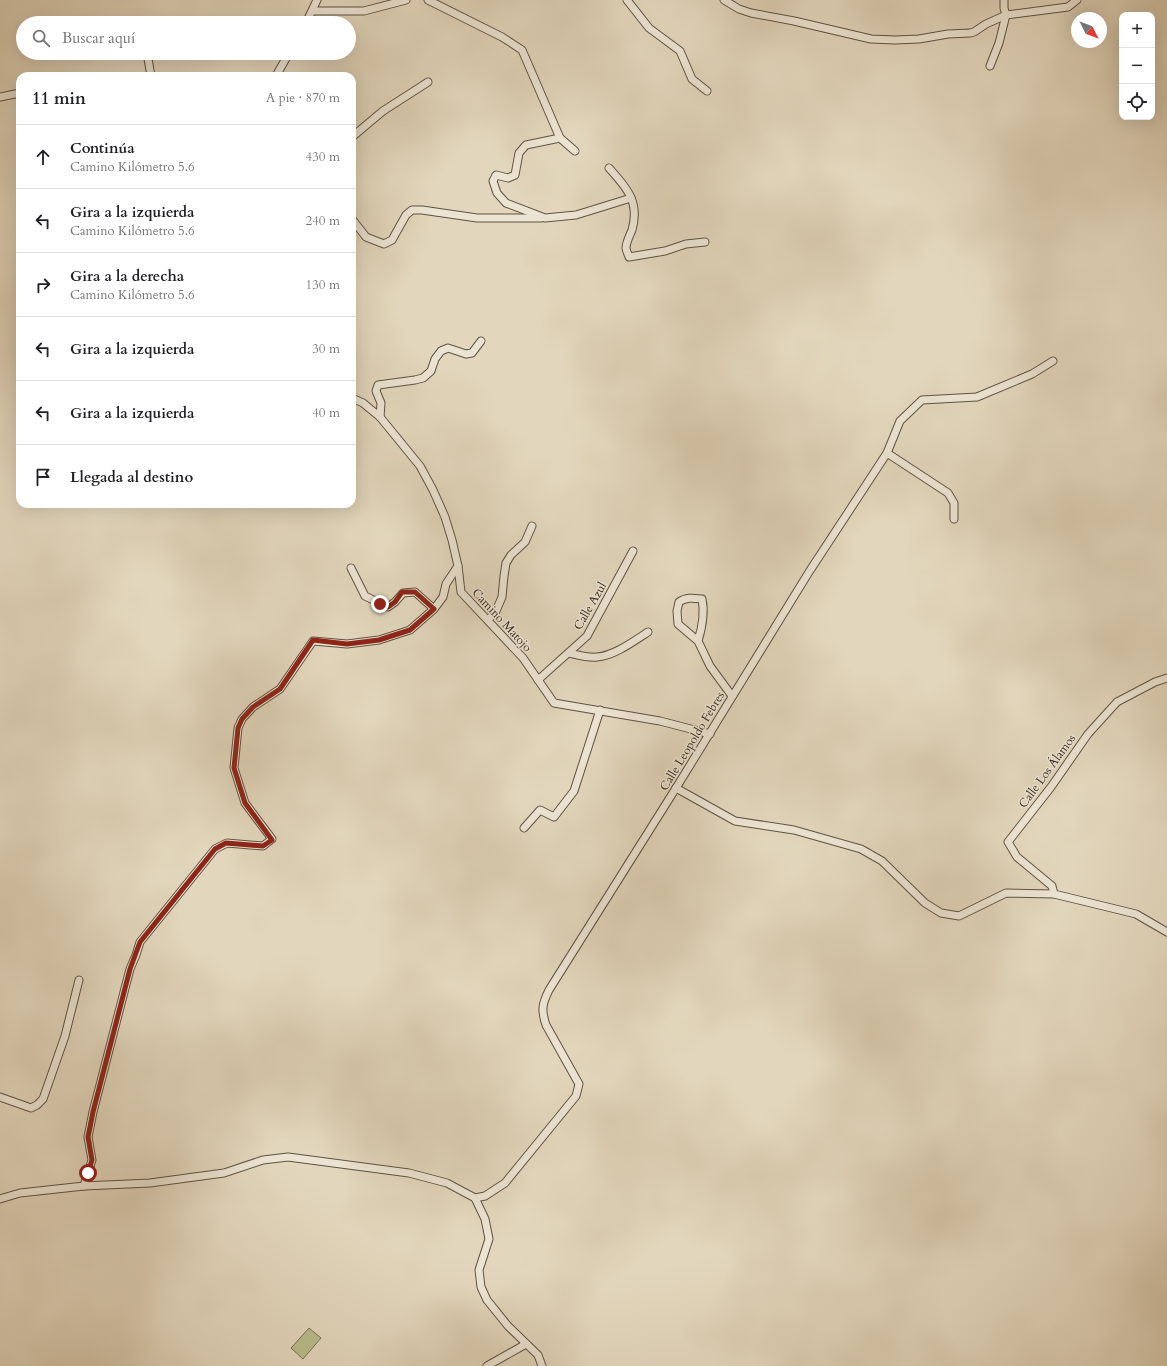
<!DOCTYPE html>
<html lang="es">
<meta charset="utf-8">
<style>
body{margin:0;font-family:Cardo,serif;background:#f6f6f6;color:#202124}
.controls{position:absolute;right:12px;top:12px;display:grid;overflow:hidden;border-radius:8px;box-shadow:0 4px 16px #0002}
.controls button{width:36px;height:36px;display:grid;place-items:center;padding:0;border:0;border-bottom:1px solid #e0e0e0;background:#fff;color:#202124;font:20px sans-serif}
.compass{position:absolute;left:1071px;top:12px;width:36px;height:36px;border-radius:50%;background:#fff;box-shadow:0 4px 16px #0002;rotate:132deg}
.stop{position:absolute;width:12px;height:12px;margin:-9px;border:3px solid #8f2418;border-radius:50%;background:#fff}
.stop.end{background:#8f2418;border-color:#fff;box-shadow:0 1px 4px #0008}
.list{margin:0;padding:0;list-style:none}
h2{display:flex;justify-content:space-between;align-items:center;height:52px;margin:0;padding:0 16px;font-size:17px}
h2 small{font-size:13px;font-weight:400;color:#757577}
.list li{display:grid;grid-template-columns:26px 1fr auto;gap:12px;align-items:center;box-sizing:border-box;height:64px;padding:0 16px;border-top:1px solid #e0e0e0}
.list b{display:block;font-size:15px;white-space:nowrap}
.list p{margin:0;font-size:13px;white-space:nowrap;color:#757577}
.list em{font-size:13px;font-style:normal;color:#757577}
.icon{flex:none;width:22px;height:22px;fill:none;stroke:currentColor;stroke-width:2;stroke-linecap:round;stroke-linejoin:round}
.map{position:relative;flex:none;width:1167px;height:1366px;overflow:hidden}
.search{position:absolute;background:#fff;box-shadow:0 4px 16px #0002;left:16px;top:16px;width:340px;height:44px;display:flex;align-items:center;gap:10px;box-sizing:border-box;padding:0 14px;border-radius:22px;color:#757577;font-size:15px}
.panel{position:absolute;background:#fff;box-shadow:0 4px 16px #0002;left:16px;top:72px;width:340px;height:436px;border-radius:12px}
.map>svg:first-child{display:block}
</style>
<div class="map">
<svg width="1167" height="1366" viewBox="0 0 1167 1366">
<rect width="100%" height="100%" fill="#e2d6bc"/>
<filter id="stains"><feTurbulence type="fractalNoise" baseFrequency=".005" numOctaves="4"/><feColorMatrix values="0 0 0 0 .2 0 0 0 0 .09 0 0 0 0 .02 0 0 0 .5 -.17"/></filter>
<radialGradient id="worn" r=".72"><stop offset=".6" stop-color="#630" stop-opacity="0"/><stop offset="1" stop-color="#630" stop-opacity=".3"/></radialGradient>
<polygon fill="#b9bc8d" stroke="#767254" points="309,1328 321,1338 303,1359 291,1348"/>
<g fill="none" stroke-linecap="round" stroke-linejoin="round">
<defs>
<g id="minor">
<polyline points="428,0 502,37 522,50 560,138"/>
<polyline points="627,0 649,28 680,51 692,79 707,91"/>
<polyline points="724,0 739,9 751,13 794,21 871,39 895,40 919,39 948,34 970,33 974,32 986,24 1006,15 1068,7 1077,0"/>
<polyline points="313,11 364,11 406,0"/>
<polyline points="306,23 317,0"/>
<polyline points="147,53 151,76"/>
<polyline points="990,66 999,43 1006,15 1004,8 1004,0"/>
<polyline points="276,76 289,53"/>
<polyline points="0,97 20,93"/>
<polyline points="352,137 383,111 428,82"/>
<polyline points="575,151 560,138 526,145 519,153 515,175 508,178 496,175 493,181 497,193 506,203 545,218 576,215 631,198"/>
<path d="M609 168C627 188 640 202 632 230 630 235 626 242 626 248 626 250 628 254 629 257L665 251 686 244 705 242"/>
<polyline points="352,219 366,237 384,244 392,240 406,215 412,210 422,210 477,218 541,218"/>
<polyline points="352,398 363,403 380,417 420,466 433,490 445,517 452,540 458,566 461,592 523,658 554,703 660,721 710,734"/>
<polyline points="380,417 381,403 376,391 378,385 415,380 423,378 431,371 435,359 441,351 448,348 466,354 472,353 481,341"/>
<polyline points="887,453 948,493 954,503 954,519"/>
<polyline points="351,568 365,596 388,607 395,602 403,593 415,592 434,609"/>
<polyline points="488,620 496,611 502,597 504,576 506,563 511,555 525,542 532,526"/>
<path d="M698 641C702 628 705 613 702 599 693 598 686 597 679 602L677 611 678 624 698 641 710 666 732 696"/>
<path d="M569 653C578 655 588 658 597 657 614 656 634 641 648 632"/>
<polyline points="538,680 587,636 633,551"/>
<polyline points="676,788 735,821 794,830 861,849 882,861 925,903 941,913 959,916 1006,893 1054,894 1136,914 1167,932"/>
<polyline points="524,828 540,810 554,817 574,791 600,710"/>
<polyline points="1054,894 1052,886 1017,857 1008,842 1051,787 1088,734 1117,702 1155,682 1167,678"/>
<polyline points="0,1097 31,1108 37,1105 43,1099 65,1036 79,980"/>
<polyline points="84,1186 92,1160 88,1137 93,1112 130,969 136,955 140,942 215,849 227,843 263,846 272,839 245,803 234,768 238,728 242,719 253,707 280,689 313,641 347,644 379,640 410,630 434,609 443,597 446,584 458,566"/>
<path d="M475 1198 485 1196 505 1183 576 1096 579 1084 546 1025C541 1010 542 1004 549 990L676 788 809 572 887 453 900 421 922 400 977 397 1032 374 1053 361"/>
<polyline points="0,1199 20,1193 84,1186 150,1183 224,1173 263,1160 288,1157 409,1173 447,1183 475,1198 485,1219 489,1239 479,1270 481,1287 487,1300 508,1326 538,1355 542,1366"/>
<polyline points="487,1366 526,1344"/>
</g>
</defs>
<use href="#minor" stroke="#5f5343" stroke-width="9"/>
<use href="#minor" stroke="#ece4d3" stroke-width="7"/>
</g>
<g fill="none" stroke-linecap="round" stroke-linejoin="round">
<polyline stroke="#8f2418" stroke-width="5" points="88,1173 92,1160 88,1137 93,1112 130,969 140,942 215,849 226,843 263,846 272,840 245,803 234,768 238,728 242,719 253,707 280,689 313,640 347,644 379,640 410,630 434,609 415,592 402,592 395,602 388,607 380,604"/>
</g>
<g text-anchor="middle" stroke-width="3" stroke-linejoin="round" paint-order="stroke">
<g font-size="12" fill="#33271b" stroke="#ece4d3">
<text transform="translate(590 606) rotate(-60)" y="4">Calle Azul</text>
<text transform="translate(502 620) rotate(47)" y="4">Camino Matojo</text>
<text transform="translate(692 741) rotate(-59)" y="4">Calle Leopoldo Febres</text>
<text transform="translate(1047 771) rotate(-54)" y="4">Calle Los Álamos</text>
</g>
</g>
<rect width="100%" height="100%" filter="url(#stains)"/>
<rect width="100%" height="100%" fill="url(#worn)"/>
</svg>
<div class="controls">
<button>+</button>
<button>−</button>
<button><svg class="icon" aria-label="locate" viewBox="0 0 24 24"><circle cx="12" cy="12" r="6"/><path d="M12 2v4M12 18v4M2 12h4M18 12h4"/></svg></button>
</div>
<svg class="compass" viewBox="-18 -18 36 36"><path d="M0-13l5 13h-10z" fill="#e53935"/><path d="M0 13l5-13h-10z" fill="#757577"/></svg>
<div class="stop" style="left:88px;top:1173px"></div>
<div class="stop end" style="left:380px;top:604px"></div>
<div class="search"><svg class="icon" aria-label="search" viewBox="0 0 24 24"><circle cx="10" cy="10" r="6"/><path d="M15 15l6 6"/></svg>Buscar aquí</div>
<section class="panel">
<h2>11 min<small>A pie · 870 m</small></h2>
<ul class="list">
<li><svg class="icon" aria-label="ahead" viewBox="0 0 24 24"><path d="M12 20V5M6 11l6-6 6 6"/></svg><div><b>Continúa</b><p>Camino Kilómetro 5.6</p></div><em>430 m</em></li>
<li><svg class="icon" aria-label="left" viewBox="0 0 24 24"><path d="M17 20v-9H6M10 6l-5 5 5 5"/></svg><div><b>Gira a la izquierda</b><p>Camino Kilómetro 5.6</p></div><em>240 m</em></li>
<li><svg class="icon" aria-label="right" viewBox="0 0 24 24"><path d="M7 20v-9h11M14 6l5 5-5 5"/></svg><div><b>Gira a la derecha</b><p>Camino Kilómetro 5.6</p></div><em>130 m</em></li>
<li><svg class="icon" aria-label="left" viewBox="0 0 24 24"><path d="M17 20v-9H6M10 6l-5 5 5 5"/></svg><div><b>Gira a la izquierda</b></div><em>30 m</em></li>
<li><svg class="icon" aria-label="left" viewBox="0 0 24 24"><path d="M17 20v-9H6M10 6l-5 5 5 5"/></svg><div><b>Gira a la izquierda</b></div><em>40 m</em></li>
<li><svg class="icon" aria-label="arrive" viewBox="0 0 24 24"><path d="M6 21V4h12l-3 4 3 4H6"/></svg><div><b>Llegada al destino</b></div></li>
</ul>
</section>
</div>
